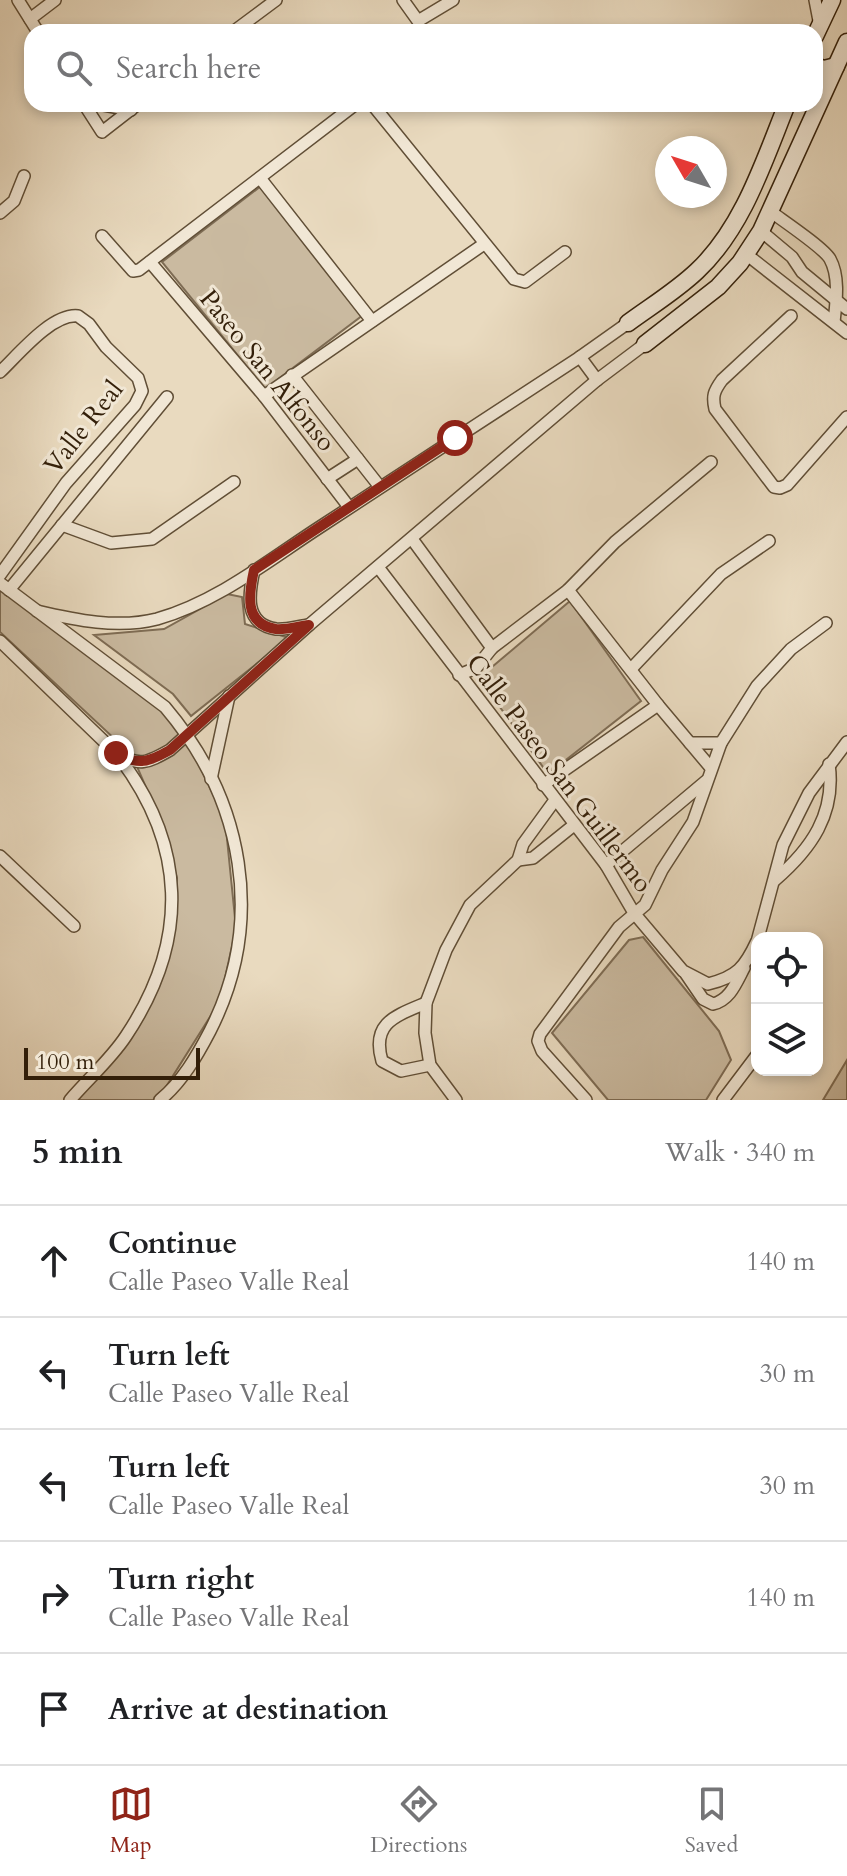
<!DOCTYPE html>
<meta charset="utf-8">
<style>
body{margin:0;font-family:Cardo,serif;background:#f2f2f2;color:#202124}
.controls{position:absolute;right:24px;bottom:24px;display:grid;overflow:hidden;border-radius:16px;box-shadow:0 4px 12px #0003}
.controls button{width:72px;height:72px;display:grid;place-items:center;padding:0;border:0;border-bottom:2px solid #e0e0e0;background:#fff;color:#202124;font:40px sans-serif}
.compass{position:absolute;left:655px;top:136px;width:72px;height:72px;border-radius:50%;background:#fff;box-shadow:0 4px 12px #0003;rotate:309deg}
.scale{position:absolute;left:24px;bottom:20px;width:176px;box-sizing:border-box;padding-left:8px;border:4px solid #331f09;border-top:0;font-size:22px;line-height:28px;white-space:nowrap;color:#331f09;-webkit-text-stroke:6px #f1e7d5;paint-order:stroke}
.stop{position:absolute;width:24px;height:24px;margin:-18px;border:6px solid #8f2418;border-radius:50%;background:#fff}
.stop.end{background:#8f2418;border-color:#fff;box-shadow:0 2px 8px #0008}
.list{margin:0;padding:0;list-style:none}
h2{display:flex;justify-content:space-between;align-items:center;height:104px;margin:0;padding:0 32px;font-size:34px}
h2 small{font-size:26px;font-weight:400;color:#757577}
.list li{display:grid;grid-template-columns:52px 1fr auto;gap:24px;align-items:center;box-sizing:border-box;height:112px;padding:0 32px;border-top:2px solid #e0e0e0}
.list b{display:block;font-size:30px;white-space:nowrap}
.list p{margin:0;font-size:26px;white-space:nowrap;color:#757577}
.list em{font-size:26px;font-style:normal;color:#757577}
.icon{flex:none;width:44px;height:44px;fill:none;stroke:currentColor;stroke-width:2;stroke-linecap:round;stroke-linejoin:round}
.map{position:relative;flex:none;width:847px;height:1100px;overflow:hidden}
.search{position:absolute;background:#fff;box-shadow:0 4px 12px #0003;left:24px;right:24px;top:24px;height:88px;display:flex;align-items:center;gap:20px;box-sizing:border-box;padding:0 28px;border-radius:24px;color:#757577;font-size:30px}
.sheet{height:664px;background:#fff}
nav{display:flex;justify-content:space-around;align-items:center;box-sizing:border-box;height:112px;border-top:2px solid #e0e0e0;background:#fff;font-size:22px;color:#757577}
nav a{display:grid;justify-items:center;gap:4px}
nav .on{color:#8f2418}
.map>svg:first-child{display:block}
</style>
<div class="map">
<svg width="847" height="1100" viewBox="0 0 847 1100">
<rect width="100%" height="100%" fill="#e9dabf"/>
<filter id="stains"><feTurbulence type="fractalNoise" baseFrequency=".0025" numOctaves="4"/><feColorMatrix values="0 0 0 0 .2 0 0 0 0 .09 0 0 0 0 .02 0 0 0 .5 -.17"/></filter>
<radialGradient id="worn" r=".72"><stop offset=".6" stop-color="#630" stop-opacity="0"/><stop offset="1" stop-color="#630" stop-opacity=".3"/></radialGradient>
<g fill="#cabaa0" stroke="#7e6c54" stroke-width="2">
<polygon points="261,186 363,315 265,389 162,262"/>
<polygon points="0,585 165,713 189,744 225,819 236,928 220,1001 164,1090 153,1100 73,1100 124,1046 171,947 177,878 158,815 132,755 0,632"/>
<polygon points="227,594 242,597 245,624 289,638 191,716 173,694 94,635 164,629"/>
<polygon points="570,601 641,701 548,774 479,678"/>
<polygon points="643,937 719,1031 731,1060 706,1100 608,1100 552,1033 629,940"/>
<polygon points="847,1060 847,1100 823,1100"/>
</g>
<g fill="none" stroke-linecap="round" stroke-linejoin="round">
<defs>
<g id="street">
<polyline points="18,0 38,32"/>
<polyline points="403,0 418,21 453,0"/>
<polyline points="815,0 820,26"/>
<polyline points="30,19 55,0"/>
<polyline points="233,32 276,0"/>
<polyline points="84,104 102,132 138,104"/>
<polyline points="98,104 131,110"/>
<polyline points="372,104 514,279 525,282 565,252"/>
<polyline points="260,178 372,321"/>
<path d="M770 211C782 220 824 248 830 259 840 277 836 303 834 322"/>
<polyline points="0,213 14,201 24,176"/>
<polyline points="761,231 792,257 802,272 847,309"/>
<polyline points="102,236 133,271 139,270 356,104"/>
<polyline points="746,254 847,333"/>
<polyline points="150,262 264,396 349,507"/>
<path d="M791 316 722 380C714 391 712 396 715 409L774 487 780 488 787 485 847 417"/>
<polyline points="580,357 597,380"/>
<path d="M0 372C18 355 52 313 78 316L89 324 106 347 138 378 142 391 135 405 66 483 0 575"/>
<polyline points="292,375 380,487"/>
<polyline points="264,396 484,244"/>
<polyline points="327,479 358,459"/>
<polyline points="62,525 111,543 152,539 234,482"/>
<polyline points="412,539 492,648"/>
<path d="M378 567 606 865 634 913 683 971 708 984C737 977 745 967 757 941"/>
<path d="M254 570C249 592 243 624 276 629 286 630 299 626 309 625"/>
<path d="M0 583 165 707C244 800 266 921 210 1031 197 1056 182 1082 160 1100"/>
<polyline points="9,590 167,397"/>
<polyline points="568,590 658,705 711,768"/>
<path d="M37 611C75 620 118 629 157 619 217 602 269 560 320 527 407 470 493 414 580 357L628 323"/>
<path d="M0 641 116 753C187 844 190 940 126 1036 111 1059 88 1079 70 1100"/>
<polyline points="631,669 721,574 769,541"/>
<polyline points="459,675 476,668 492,648 568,590 615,542 711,462"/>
<polyline points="690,743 721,743"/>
<path d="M116 753C140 767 147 763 170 750L309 625 597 380 645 344"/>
<polyline points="211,779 229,696"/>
<polyline points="543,785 658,705"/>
<polyline points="0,856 74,926"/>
<polyline points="518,860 533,858 574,825"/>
<polyline points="606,865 706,781"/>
<path d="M775 880C811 849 836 814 829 764"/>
<polyline points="758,938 783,845 809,793 847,742"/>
<path d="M686 974 703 999 713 1004C730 1000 736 983 744 968"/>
<path d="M426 1003C395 1016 371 1023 382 1061L401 1071 430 1065"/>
<polyline points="456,1100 430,1065 425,1033 426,1003 446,950 470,905 518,860 523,844 555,800"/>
<polyline points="586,1100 542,1051 538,1041 540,1034 619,927 645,905 662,870 693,822 721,743 757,686 791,649 826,623"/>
<polyline points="723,1100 757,1055"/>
</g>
<g id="secondary">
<polyline points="815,36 832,0"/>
<polyline points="815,66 824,69 836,66"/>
<path d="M628 323C651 306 676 291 697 271 743 228 764 161 787 104"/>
<polyline points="645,344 718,287 740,263 761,231 847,42"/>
</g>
</defs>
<use href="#street" stroke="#604e36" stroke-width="14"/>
<use href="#secondary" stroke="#331f09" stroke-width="19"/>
<use href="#street" stroke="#f1e7d5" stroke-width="11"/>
<use href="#secondary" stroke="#f1e7d5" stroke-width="16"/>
</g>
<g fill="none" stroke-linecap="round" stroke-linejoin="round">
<path stroke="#8f2418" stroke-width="10" d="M116 753C138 766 149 762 170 750L309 625C299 626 286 630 276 629 243 624 249 593 254 570L455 438"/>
</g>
<g text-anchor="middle" stroke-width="6" stroke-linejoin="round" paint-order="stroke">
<g font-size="26" fill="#331f09" stroke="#f1e7d5">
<text transform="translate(268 370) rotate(51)" y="9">Paseo San Alfonso</text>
<text transform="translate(83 427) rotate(-52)" y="9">Valle Real</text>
<text transform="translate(560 773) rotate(53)" y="9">Calle Paseo San Guillermo</text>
</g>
</g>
<rect width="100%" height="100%" filter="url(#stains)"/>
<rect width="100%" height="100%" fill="url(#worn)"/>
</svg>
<div class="controls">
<button><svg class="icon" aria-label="locate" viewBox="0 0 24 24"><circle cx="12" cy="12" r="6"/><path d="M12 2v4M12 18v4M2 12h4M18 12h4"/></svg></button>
<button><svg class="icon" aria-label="layers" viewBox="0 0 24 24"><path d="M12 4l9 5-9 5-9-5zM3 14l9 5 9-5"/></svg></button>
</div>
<svg class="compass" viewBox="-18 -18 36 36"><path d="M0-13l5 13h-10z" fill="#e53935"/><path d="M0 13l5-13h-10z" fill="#757577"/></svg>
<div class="scale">100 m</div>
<div class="stop" style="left:455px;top:438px"></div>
<div class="stop end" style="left:116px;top:753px"></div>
<div class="search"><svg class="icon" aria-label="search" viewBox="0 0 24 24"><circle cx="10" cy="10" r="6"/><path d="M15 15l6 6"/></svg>Search here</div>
</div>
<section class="sheet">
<h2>5 min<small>Walk · 340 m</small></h2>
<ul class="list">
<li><svg class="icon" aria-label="ahead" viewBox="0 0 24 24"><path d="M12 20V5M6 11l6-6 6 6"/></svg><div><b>Continue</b><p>Calle Paseo Valle Real</p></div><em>140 m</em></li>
<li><svg class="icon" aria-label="left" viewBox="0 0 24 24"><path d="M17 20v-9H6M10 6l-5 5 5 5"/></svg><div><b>Turn left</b><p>Calle Paseo Valle Real</p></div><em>30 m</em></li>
<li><svg class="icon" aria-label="left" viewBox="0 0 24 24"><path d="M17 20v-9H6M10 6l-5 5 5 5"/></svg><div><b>Turn left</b><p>Calle Paseo Valle Real</p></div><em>30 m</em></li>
<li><svg class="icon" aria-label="right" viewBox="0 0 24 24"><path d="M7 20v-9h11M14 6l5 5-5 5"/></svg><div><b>Turn right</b><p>Calle Paseo Valle Real</p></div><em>140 m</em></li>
<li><svg class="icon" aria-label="arrive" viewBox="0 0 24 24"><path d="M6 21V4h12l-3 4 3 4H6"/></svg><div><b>Arrive at destination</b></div></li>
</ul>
</section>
<nav>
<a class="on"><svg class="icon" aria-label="map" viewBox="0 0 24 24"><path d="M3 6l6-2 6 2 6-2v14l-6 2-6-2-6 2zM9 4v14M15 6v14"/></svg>Map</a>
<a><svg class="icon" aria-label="directions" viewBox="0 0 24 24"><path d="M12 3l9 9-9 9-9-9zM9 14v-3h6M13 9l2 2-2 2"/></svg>Directions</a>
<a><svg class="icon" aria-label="saved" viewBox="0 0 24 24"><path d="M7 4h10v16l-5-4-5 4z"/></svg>Saved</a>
</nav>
